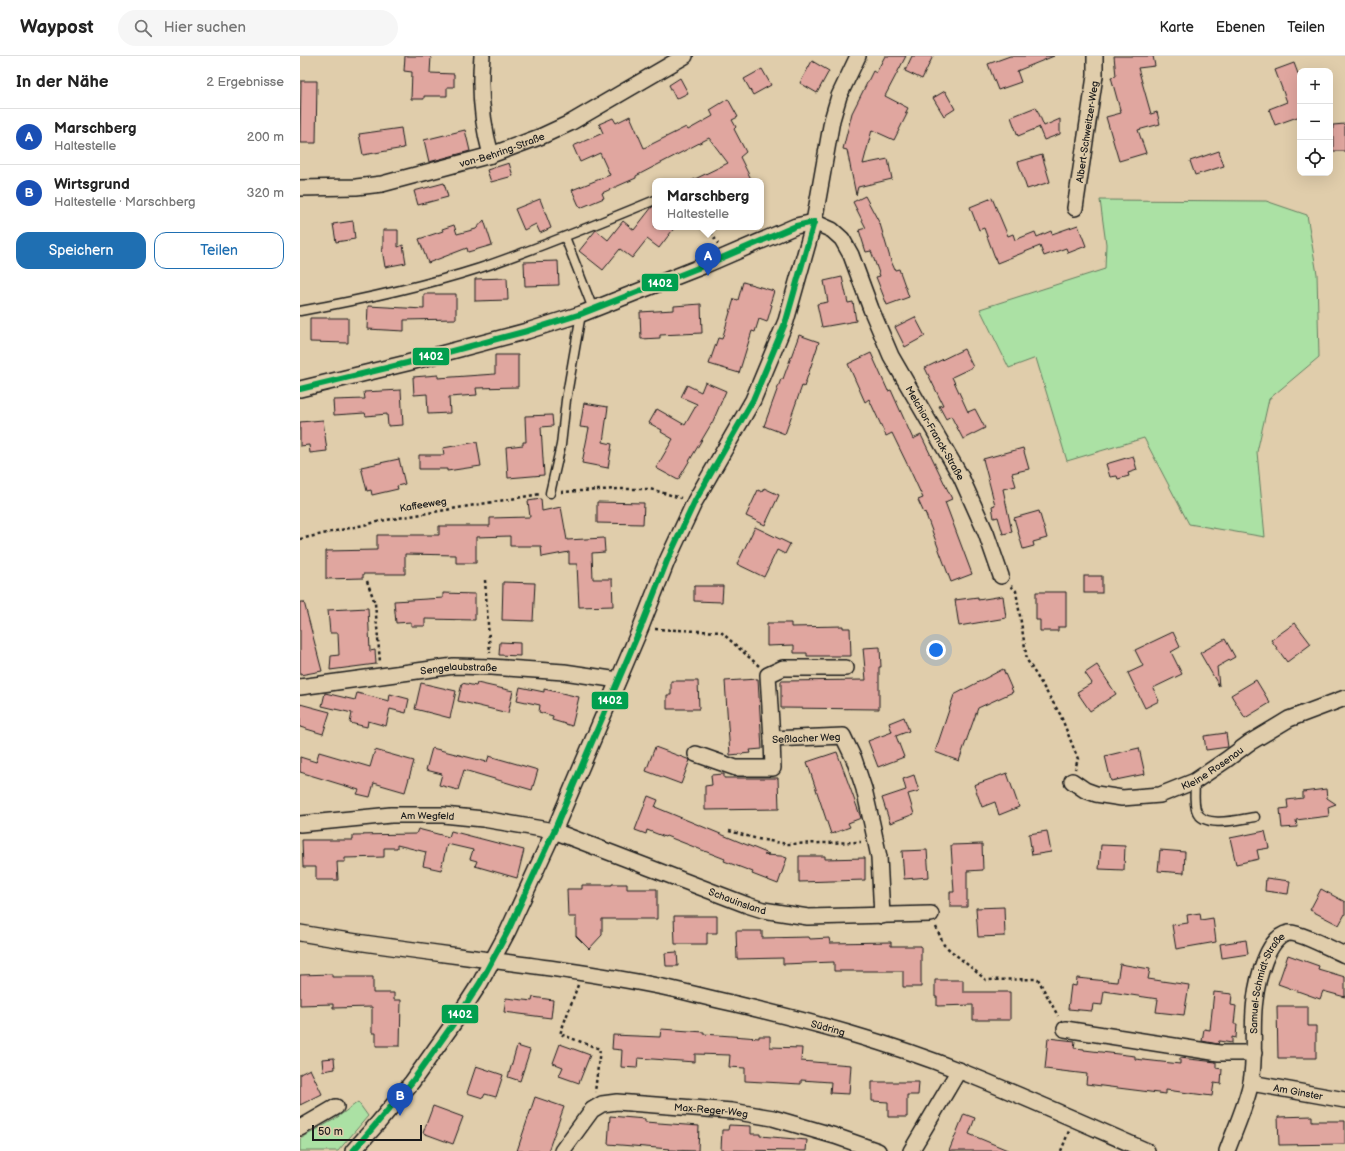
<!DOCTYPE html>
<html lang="de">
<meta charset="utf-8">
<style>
body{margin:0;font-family:"Balsamiq Sans",sans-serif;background:#f6f6f6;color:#222}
.controls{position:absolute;right:12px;top:12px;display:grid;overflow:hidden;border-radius:8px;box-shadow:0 4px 16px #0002}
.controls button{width:36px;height:36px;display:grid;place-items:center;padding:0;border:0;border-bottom:1px solid #e0e0e0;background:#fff;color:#222;font:20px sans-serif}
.scale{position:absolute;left:12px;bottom:10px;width:110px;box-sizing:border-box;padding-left:4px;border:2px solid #1c1c1c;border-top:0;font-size:11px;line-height:14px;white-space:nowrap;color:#1c1c1c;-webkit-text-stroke:3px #e0cdab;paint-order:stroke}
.you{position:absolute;left:636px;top:594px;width:14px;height:14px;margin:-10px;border:3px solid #fff;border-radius:50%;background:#1a73e8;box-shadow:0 0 0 6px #1a73e833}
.badge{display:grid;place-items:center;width:26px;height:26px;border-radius:50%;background:#1f6fb2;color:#fff;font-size:13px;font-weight:700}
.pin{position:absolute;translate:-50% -33px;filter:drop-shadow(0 1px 2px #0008)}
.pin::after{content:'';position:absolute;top:21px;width:14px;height:12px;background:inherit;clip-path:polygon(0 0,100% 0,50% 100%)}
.popup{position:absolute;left:352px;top:122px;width:112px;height:52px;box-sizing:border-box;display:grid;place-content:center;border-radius:8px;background:#fff;filter:drop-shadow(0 1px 3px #0005);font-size:13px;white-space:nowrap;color:#767676}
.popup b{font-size:15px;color:#222}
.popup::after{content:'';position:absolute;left:50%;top:100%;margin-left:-8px;border:8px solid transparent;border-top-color:#fff}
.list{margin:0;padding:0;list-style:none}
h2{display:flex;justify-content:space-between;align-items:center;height:52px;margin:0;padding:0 16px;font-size:17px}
h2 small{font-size:13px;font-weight:400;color:#767676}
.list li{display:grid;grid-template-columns:26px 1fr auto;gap:12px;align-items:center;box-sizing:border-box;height:56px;padding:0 16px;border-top:1px solid #e0e0e0}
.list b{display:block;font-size:15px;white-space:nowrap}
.list p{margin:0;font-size:13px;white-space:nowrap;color:#767676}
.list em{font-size:13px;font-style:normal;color:#767676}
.actions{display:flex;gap:8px;padding:12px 16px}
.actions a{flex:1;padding:9px 0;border:1px solid #1f6fb2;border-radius:12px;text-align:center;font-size:14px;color:#1f6fb2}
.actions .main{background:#1f6fb2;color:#fff}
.icon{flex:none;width:22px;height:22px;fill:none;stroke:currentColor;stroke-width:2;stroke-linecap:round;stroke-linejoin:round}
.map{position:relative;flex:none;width:1045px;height:1095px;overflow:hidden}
header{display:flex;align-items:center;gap:24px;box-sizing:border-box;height:56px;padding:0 20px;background:#fff;border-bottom:1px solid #e0e0e0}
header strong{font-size:19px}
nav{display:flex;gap:22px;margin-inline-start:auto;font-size:14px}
.search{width:280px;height:36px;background:#f6f6f6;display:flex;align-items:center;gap:10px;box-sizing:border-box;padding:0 14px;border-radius:22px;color:#767676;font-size:15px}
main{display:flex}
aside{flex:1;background:#fff}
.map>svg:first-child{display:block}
</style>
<header>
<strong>Waypost</strong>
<div class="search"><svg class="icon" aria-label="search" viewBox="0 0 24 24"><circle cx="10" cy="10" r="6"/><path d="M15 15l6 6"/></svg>Hier suchen</div>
<nav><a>Karte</a><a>Ebenen</a><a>Teilen</a></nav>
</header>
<main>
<aside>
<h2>In der Nähe<small>2 Ergebnisse</small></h2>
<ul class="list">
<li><span class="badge" style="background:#1a4fb4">A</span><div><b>Marschberg</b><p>Haltestelle</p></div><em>200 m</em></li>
<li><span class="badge" style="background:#1a4fb4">B</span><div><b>Wirtsgrund</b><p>Haltestelle · Marschberg</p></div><em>320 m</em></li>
</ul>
<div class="actions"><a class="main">Speichern</a><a>Teilen</a></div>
</aside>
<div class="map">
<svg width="1045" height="1095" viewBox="0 0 1045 1095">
<rect width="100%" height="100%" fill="#e0cdab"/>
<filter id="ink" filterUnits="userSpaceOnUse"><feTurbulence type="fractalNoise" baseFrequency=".025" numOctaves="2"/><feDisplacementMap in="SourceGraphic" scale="8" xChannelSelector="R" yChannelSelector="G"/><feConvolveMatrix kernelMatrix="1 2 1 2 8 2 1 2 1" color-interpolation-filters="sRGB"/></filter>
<g filter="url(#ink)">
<g fill="#abe1a4" stroke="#647e60">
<polygon points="800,144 966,145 1007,159 1017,218 1019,301 969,343 957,396 965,481 889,468 844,382 767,405 736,302 709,312 680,253 805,213 806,188"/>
<polygon points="58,1046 68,1060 38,1095 0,1095 0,1083 35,1063"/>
</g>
<g fill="#e0a69f" stroke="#1c1c1c">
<polygon points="105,0 131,0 130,17 154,18 154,31 147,31 147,40 124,40 124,43 111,43 112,16 104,15"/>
<polygon points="585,0 606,0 585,40 608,52 605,58 608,56 594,84 572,74 563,108 588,103 592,123 558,131 556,139 547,94 543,93 552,57 573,15 576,17"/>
<polygon points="612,0 633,0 622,23 605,15"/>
<polygon points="710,0 754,0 717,15 721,26 698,34 688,8"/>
<polygon points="814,0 853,0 855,10 838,12 851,58 857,56 860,68 838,74 846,97 819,105 806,61 821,57 811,21 816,20"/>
<polygon points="512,5 529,15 517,37 500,27"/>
<polygon points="994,7 1000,23 1000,60 975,69 969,53 987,46 975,14"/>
<polygon points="462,13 471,29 453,39 444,23"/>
<polygon points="380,22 388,37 376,43 369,29"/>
<polygon points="1,25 17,25 16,87 0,87"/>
<polygon points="645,35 655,53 644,60 633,42"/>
<polygon points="428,43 438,61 432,64 436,71 434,73 446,96 440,101 452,125 391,125 428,107 409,82 336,120 336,122 302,137 304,142 280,152 272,134 310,119 300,97 280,106 273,90 303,77 299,68 313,62 316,67 330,60 344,92 386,71 388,74 413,60 410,54"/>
<polygon points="736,51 744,70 760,63 760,78 744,84 739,72 740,71 718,80 711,61"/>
<polygon points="1045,68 1045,95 1033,95 1033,69"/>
<polygon points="101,72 104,92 63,99 59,78"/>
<polygon points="165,74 170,95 129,106 124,84"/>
<polygon points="919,95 924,110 895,119 890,105"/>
<polygon points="742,99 750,126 727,133 718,106"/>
<polygon points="209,107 213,120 191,126 187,114"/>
<polygon points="144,127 148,141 118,149 114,135"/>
<polygon points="565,140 580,168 591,205 595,214 599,213 609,241 587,249 576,221 580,220 571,195 566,196 559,174 566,172 553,146"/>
<polygon points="692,142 708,180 713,178 715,184 735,176 737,181 751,175 752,178 778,169 786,190 768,197 766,192 744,200 740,190 697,207 684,172 679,174 670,151"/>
<polygon points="240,143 251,172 240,177 236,168 224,174 215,153"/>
<polygon points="355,150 355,171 375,171 359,192 347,183 332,202 320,193 303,214 279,195 296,174 308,184 323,165 334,174 352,151"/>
<polygon points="184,164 192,189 168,196 167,192 128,207 119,183 143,175 142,173 154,169 157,178 176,173"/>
<polygon points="53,165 55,183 36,186 33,168"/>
<polygon points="83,174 98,174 98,191 103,189 106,207 85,211 82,193 83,193"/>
<polygon points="258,205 259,229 225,230 224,206"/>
<polygon points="542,221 548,247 553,246 556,265 522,271 517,248 528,246 524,225"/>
<polygon points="207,222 208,244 175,245 175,223"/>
<polygon points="443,226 474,235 470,248 472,249 467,266 459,263 455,276 452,275 439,317 409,308 418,282 422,283 434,243 438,244"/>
<polygon points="124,238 156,238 156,263 104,264 104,275 67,273 68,250 124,253"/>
<polygon points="401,248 402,277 360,279 360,282 341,283 340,256 374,254 374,250"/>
<polygon points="615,261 625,280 605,291 595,271"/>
<polygon points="10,262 48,262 48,287 10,286"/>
<polygon points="499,279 519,286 504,331 502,330 485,378 464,370 481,323 483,323"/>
<polygon points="664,293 673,311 652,321 668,356 675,353 685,372 663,383 651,360 646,363 639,350 643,349 625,312"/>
<polygon points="571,297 588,335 591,334 613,383 621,379 652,443 645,446 672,518 651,526 625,456 624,457 618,444 623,442 611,416 592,377 586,380 569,343 565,346 548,308"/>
<polygon points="195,299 218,299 218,331 176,332 177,339 149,341 150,357 128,358 127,338 114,339 113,321 138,319 138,322 195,318"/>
<polygon points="405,326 426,335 413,365 378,424 356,412 373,383 361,376 362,374 349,367 357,353 385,369 397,348 381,341 387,329 401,336"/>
<polygon points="101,334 103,369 88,370 87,358 66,360 65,357 34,359 33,344 65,343 64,336"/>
<polygon points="284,347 308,351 303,386 312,388 308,412 282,407 289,372 280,371"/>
<polygon points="252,359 253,370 241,371 244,419 208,422 206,391 223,389 223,386 226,386 225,360"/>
<polygon points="23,364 27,395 10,397 9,389 0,390 0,366"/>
<polygon points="177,386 181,410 147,415 147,413 119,413 119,399 144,399 143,392"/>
<polygon points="723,392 729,413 712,417 716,430 703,433 712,476 703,478 698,461 694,462 692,450 695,449 683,403"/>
<polygon points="833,400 837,414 828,417 829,420 818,423 817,420 810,421 806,408"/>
<polygon points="99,403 105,428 97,430 98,433 72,439 71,434 67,435 61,411"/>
<polygon points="464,432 479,439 465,469 446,460 458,434 462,436"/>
<polygon points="241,443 242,455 261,451 267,484 304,482 305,496 292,497 293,523 312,523 313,550 279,551 277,508 269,508 269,496 242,501 241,490 210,490 210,480 176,481 176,507 156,507 156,499 105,498 105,518 63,518 63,522 26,523 26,495 77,494 77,479 139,479 139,470 190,470 190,462 230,461 228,445"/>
<polygon points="297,446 344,447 343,468 297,467"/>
<polygon points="739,455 747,482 733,486 734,490 723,493 714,462"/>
<polygon points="455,471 490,488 485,498 477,494 464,521 437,508"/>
<rect x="784" y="520" width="18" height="17"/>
<polygon points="203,526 235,527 233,565 202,564"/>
<polygon points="394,530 423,530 422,546 394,545"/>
<polygon points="736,536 766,536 766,571 758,571 758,575 740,575 740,564 736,564"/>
<polygon points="143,537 175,538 175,564 125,563 125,570 111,570 111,566 96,567 94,545 143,542"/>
<polygon points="703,540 706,562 659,570 655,544 678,541 678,544"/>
<polygon points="0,546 4,546 22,615 0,619"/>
<polygon points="68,552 70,595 75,594 76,608 30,614 31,600 39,599 38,577 30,577 28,554"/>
<polygon points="467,567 491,567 491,571 543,570 543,572 550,572 551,600 507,600 507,597 494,597 494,589 467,590"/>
<polygon points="995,567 1011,588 987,606 971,584"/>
<polygon points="873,576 880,591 871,596 882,618 853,632 859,645 845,652 828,617 843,610 835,594"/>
<polygon points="925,583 935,601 917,611 919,630 900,597"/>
<polygon points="200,586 220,587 220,600 199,599"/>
<polygon points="580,591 581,611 579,611 579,653 481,652 481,625 566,624 563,592"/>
<polygon points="797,609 816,638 790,655 777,636 792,627 785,617"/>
<polygon points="703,613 713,636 678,652 659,705 635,696 654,639"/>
<polygon points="458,623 462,693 450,694 451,697 430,699 425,625"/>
<polygon points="956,624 970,647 945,662 931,639"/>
<polygon points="371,625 398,625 399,653 367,653 367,639 371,639"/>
<polygon points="121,627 156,635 150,662 115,653"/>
<polygon points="162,627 176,630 177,627 213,635 208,657 158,645"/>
<polygon points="220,631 244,636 244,633 279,641 272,670 252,664 253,660 239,656 240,649 217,644"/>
<polygon points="25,637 55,644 57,637 89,645 90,638 109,643 106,657 90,653 86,670 68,665 67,671 50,667 52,657 22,650"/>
<polygon points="0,648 30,656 23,678 0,671"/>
<polygon points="604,661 609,675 596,680 604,701 578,711 568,685 592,676 589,667"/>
<polygon points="926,677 928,691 906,694 904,680"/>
<polygon points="355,691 390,704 381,728 346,715"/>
<polygon points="132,692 187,706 189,700 238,714 232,734 164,714 158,734 139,729 142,718 126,714"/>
<polygon points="839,692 845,718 811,725 805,700"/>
<polygon points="75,694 114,705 105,736 74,727 70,741 57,738 59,734 0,716 0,701 16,706 19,696 70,711"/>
<polygon points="537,696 561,762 548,767 550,771 531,778 507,706"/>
<polygon points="707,717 719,751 699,759 695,746 682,751 674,729"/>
<polygon points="424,718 424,722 478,722 479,753 405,754 405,730 412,729 411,719"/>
<polygon points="614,719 619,735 608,738 614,758 590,767 582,742 606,734 603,723"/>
<polygon points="1026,733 1027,742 1036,748 1028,751 1029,760 996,764 997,771 982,772 980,753 988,752 987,744 1003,742 1003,736"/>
<polygon points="348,740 358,744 355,751 469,798 464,799 481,800 487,802 478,828 452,818 453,816 424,805 425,803 366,780 365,781 347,774 346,778 335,774"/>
<polygon points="118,773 149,781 151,775 224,794 217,822 175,810 177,805 170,803 173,794 147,788 141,814 123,810 126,796 97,789 97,792 84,792 84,801 45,802 45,806 37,806 38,824 16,824 16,811 3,811 2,784 53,784 53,779 116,778"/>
<polygon points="747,775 751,796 732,799 729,778"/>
<polygon points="965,775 969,792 957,794 959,803 936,808 930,782"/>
<polygon points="682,788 683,814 667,815 667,851 650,851 650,836 654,836 651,789"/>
<polygon points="801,789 825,790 824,814 799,813"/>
<polygon points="627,794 629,821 604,823 602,795"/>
<polygon points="860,794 885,796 884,817 858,815"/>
<polygon points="499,800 525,800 525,803 565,802 565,824 499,826"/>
<polygon points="966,822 990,825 988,838 965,835"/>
<polygon points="312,828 327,828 327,833 357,833 357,863 302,863 302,879 289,893 276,880 276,861 268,861 267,833 282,833 282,829 312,829"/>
<polygon points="1021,833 1045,846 1045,858 1039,869 1010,854"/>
<polygon points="704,851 705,880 678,881 676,852"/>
<polygon points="900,857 901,864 913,862 916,886 876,893 872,869 888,867 887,859"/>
<polygon points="374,860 417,860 417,877 407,877 407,888 375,888"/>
<polygon points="436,875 462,875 462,882 509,881 510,883 529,882 530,887 591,886 591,890 621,890 621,931 603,931 603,915 534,915 534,906 483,908 483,902 437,903"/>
<polygon points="946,884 948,898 922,902 920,888"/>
<polygon points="377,896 378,910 366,910 365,897"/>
<polygon points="988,899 1019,910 1018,913 1045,921 1045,941 1023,935 1020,943 978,928"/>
<polygon points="820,908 850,913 848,923 889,929 884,959 856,956 858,943 804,935 802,949 793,948 792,955 768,953 771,929 776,930 777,922 817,926"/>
<polygon points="32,918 32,921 73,921 73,937 94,937 94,944 101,944 100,990 76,990 76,977 72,977 72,951 33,952 33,948 0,949 0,919"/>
<polygon points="635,924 663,924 663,936 710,936 710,964 673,964 673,949 637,950 637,941 635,941"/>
<polygon points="914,936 932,938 931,949 936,950 934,968 937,968 936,982 932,981 932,987 919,985 918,988 902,985 904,973 910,974"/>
<polygon points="233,941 253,944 251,962 204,956 206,942 232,945"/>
<polygon points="977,950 1008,950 1008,970 1016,970 1016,1002 978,1002"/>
<polygon points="361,973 404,976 404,978 459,982 459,980 470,980 470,991 502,992 501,1005 551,1009 549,1038 530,1037 531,1026 501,1024 501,1028 445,1025 445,1012 429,1011 430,999 395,998 395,1006 338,1002 337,1012 321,1011 322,994 312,993 313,979 360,981"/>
<polygon points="748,982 775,985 774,992 784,993 784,994 835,1000 835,1003 880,1008 880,1002 916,1006 916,1012 922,1013 921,1028 914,1027 912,1040 866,1034 866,1038 786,1028 787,1018 745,1013"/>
<polygon points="260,988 290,999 279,1027 259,1020 263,1011 253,1007"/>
<polygon points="217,990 230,994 220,1025 208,1021"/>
<polygon points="34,1002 35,1013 23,1015 22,1003"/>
<polygon points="176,1010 203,1019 196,1041 185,1038 183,1042 167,1037"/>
<polygon points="10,1013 22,1038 0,1049 0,1018"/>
<polygon points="572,1026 619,1026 618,1039 607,1039 607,1061 588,1061 588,1046 572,1045"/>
<polygon points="235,1041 264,1051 248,1095 217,1095"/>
<polygon points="133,1050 163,1061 153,1088 123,1077"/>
<polygon points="664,1058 675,1062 669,1078 710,1095 649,1095"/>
<polygon points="310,1060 345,1063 345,1066 399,1070 398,1095 369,1094 370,1093 308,1088"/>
<polygon points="1012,1060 1012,1065 1045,1065 1045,1088 979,1089 978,1061"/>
<polygon points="429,1069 451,1070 451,1078 460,1078 460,1080 507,1084 506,1095 421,1094 422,1074 428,1074"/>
</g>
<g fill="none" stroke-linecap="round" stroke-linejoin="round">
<defs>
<g id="lane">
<polyline points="265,181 293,253"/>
<path d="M0 255C60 244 121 231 180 212 239 192 297 168 355 144"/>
<polyline points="250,437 261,389 266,344 281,258"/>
<path d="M895 725C895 735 893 748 897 756 905 773 940 763 955 761"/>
</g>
<g id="street">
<path d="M182 0C179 34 182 67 191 99"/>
<path id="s1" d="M0 132 56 131 82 128 191 99 242 80 270 67 385 0"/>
<path id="s2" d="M775 152 795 20V0"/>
<path id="s3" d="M514 166 532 174 542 183 551 199 571 253 591 300 661 421 686 477 701 520"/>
<polyline points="0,333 107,307 227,275 281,258 403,210 496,170 514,166"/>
<path id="s4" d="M546 612H483L468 619 472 683 543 680 554 703 564 733 572 768 579 801 582 860"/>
<path id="s5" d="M0 631 154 610 191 611 264 616 318 624"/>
<polyline points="396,698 436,712 473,712 472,683"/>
<path id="s6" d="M772 725 785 734 796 738 822 742 860 739 895 725 926 704 949 687 989 663 1045 642"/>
<path id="s7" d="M0 768 91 759H143L183 763 254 775 447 849 463 854 508 861 631 858"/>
<path id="s8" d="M0 877C120 898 243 907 363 931 387 936 412 943 436 948 511 966 588 986 660 1015 723 1040 785 1068 847 1095"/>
<polyline points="765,973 919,997 954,997"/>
<path id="s9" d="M951 1027 1045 1044"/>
<polyline points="0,1072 36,1051"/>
<polyline points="53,1095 78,1067 112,1026 158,961 180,927 208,875 254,775 341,571 367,505 395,445 453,344 486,265 514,166 532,64 539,40 558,0"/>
<path id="s10" d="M262 1095 292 1054 302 1048 317 1046 432 1055 473 1062 535 1080 578 1095"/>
<polyline points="611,1095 659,1014"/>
<path id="s11" d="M927 1095C935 1073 946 1050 951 1026 956 999 951 971 955 944 957 926 967 880 989 877 1000 876 1033 894 1045 899"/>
</g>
</defs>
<use href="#lane" stroke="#1c1c1c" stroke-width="11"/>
<use href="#street" stroke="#1c1c1c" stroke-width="18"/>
<g stroke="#1c1c1c" stroke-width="2.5" stroke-dasharray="3 3" stroke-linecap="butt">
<polyline points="408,171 418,188"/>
<polyline points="261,436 318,433 350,433 381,442"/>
<polyline points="0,483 86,464 240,438"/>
<polyline points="185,524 190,597"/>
<polyline points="67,525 75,547 80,606"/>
<polyline points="711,530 716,535 727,604 760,658 778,703 775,713"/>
<polyline points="355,573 421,576 459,610"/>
<polyline points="429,775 458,783 487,788 561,786"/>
<polyline points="636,871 644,889 686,924 738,923 758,960"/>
<polyline points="278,929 260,978 300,993 295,1036"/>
<polyline points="761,1095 769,1075"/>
</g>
<use href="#lane" stroke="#e0cdab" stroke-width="8"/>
<use href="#street" stroke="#e0cdab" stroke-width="15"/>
<defs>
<g id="bus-1">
<polyline points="0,333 107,307 227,275 281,258 403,210 496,170 514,166"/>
<polyline points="53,1095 112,1026 158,961 180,927 208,875 254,775 341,571 367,505 395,445 453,344 486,265 514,166"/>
</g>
</defs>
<use href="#bus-1" stroke="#e0cdab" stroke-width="9"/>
<use href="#bus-1" stroke="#019f4e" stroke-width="6"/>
</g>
</g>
<g text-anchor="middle" stroke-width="3.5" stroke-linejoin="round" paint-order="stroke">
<g font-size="10" fill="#1c1c1c" stroke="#e0cdab">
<text dy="4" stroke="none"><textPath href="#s2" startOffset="77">Albert-Schweitzer-Weg</textPath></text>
<text dy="4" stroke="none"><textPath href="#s1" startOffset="207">von-Behring-Straße</textPath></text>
<text dy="4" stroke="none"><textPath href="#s3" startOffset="249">Melchior-Franck-Straße</textPath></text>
<text transform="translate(123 448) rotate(-9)" y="4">Kaffeeweg</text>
<text dy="4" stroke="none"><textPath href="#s5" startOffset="160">Sengelaubstraße</textPath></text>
<text dy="4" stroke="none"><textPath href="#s4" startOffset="178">Seßlacher Weg</textPath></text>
<text dy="4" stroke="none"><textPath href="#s6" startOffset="151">Kleine Rosenau</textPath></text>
<text dy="4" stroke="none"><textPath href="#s7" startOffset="128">Am Wegfeld</textPath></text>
<text dy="4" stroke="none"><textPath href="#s7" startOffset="452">Schauinsland</textPath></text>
<text dy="4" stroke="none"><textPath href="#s11" startOffset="175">Samuel-Schmidt-Straße</textPath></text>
<text dy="4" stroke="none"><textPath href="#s8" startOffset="537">Südring</textPath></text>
<text dy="4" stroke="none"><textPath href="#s9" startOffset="48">Am Ginster</textPath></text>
<text dy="4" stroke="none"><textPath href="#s10" startOffset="172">Max-Reger-Weg</textPath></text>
</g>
</g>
<g stroke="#e0cdab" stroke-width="1.5">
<rect x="341" y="217" width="38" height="19" rx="4" fill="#019f4e"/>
<rect x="112" y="291" width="38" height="19" rx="4" fill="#019f4e"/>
<rect x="291" y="635" width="38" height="19" rx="4" fill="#019f4e"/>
<rect x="141" y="948" width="38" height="20" rx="4" fill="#019f4e"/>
</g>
<g font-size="11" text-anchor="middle" font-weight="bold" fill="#fff">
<text x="360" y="231">1402</text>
<text x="131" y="304">1402</text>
<text x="310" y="648">1402</text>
<text x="160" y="962">1402</text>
</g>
</svg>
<div class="controls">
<button>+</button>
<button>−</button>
<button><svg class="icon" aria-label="locate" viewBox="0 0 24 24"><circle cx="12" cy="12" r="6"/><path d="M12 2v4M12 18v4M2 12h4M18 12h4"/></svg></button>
</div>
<div class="scale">50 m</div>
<div class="you"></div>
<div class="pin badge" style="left:408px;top:220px;background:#1a4fb4">A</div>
<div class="popup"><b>Marschberg</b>Haltestelle</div>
<div class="pin badge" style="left:100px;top:1060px;background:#1a4fb4">B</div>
</div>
</main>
